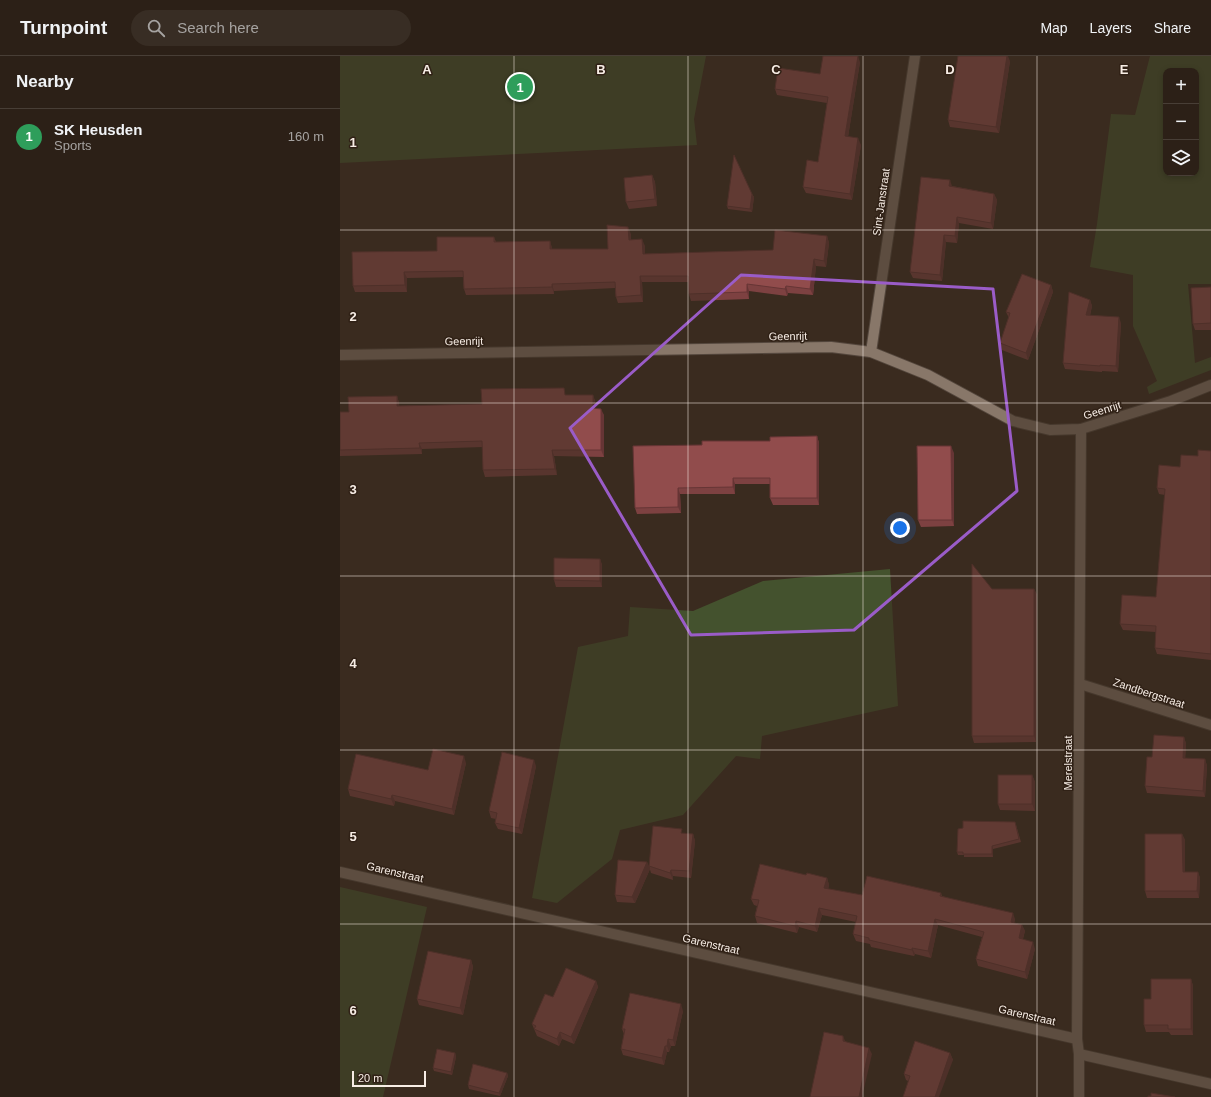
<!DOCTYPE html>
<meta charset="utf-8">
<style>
body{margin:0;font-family:Arial,sans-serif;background:#382d24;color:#f1f3f6}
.controls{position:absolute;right:12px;top:12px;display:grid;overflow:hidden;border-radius:8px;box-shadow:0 2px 6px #0003}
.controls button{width:36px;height:36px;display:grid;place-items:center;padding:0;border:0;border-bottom:1px solid #483e36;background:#2c2017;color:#f1f3f6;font:20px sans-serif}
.scale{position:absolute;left:12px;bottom:10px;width:74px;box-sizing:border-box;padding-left:4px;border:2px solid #f7ede5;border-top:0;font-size:11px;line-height:14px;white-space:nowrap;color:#f7ede5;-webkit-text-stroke:3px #302116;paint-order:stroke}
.you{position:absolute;left:560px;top:472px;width:14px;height:14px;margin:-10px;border:3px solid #fff;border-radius:50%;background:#1a73e8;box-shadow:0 0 0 6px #1a73e833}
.badge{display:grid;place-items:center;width:26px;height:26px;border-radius:50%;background:#f39aac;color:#fff;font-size:13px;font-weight:700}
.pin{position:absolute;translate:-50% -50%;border:2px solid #fff;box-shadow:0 1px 4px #0006}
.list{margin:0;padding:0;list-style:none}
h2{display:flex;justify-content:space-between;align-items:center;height:52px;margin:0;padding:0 16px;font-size:17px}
h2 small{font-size:13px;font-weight:400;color:#a6a3a1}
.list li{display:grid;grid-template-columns:26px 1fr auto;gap:12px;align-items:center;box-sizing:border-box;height:56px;padding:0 16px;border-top:1px solid #483e36}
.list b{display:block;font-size:15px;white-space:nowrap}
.list p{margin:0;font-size:13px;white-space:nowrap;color:#a6a3a1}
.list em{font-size:13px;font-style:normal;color:#a6a3a1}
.icon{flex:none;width:22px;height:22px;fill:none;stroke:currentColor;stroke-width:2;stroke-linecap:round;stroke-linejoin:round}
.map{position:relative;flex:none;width:871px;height:1041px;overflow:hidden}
header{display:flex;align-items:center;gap:24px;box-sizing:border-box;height:56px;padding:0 20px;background:#2c2017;border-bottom:1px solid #483e36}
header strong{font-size:19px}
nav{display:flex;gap:22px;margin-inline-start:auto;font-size:14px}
.search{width:280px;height:36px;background:#382d24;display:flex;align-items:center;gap:10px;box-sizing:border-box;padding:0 14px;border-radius:22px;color:#a6a3a1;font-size:15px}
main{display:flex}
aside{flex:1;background:#2c2017}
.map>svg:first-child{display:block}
</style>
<header>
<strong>Turnpoint</strong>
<div class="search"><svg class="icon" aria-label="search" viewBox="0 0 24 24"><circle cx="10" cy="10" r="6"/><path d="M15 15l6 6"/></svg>Search here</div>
<nav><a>Map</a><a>Layers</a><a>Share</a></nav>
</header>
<main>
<aside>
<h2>Nearby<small></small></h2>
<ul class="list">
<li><span class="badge" style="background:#2e9e5b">1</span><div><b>SK Heusden</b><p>Sports</p></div><em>160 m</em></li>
</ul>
</aside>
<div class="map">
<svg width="871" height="1041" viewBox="0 0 871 1041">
<rect width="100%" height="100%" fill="#3a2b1f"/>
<g fill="#44522e" fill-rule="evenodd">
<polygon points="0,0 366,0 354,63 357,89 0,107"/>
<path d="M810 0H871V228H848L855 307 871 301V314L809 338 807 331 817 325 793 270V219L750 211 757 168 771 58 795 59ZM826 15H856V117H826Z"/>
<polygon points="550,513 558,650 422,680 420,703 396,700 343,759 280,774 272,803 217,847 192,842 238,591 288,580 290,551 353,555 423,525"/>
<polygon points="0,831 87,851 43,1041 0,1041"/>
</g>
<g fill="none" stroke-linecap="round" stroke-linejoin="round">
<defs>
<g id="minor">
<polyline points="531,296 575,0"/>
<polyline points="0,299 491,291 531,296 588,319 673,365 710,374 741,373 831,345 871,329"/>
<polyline points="740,628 871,669"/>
<polyline points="0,816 737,983"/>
<polyline points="739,998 871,1028"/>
<polyline points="739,1041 739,998 737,983 741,373"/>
</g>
</defs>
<use href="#minor" stroke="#54473d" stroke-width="12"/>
<use href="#minor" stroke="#887769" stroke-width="10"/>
</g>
<g fill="#7d4141">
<polygon points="670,5 659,77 610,71 608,64"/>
<polygon points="520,6 508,81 521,89 512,144 466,137 463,131 478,106 487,47 437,39 435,33 480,18"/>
<polygon points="312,119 315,126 317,150 289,153 286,146"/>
<polygon points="612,130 654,138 657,144 653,173 619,167 617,187 606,186 602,225 573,222 570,216"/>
<polygon points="412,138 414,141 412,156 388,153 387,150"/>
<polygon points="291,178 291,184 305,190 305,198 433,194 487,180 489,187 486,211 476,210 473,239 448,237 447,240 409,235 409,243 351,245 349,238 348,226 302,226 303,246 278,247 276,241 275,232 214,235 214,238 126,239 124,233 123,221 67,222 67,236 15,236 13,230 97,195 154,181 156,186 210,185 212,193 268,193"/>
<polygon points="711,229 713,236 688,304 662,294 660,287 669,262 666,256"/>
<polygon points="871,231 871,274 855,274 853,268"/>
<polygon points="750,244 752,250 750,260 781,267 778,316 762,315 762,316 725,313 723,307"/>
<polygon points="226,339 253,339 255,345 255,353 264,359 264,401 214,400 217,419 145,421 143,414 143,391 82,393 82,398 0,400 0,356 9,356 57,340 59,347 59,350 142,348"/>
<polygon points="477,380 479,387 479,449 433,449 430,442 430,428 395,428 395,438 340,438 341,457 297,458 295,452 362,389 430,385"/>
<polygon points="871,395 871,604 817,598 815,592 816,576 783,574 780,568 816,541 825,439 819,438 817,432 840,411 858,400"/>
<polygon points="614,397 614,470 581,471 578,464"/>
<polygon points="260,503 262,509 262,531 216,531 214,524"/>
<polygon points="652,533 694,533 697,539 696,686 634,687 632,680"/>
<polygon points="844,681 846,688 845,702 865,703 867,710 865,741 807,737 805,730 812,701"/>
<polygon points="126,707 114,759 55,745 54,750 10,740 8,733 88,714"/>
<polygon points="196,710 182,778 158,773 155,767 156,763 151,762 149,755"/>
<polygon points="692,719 695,726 695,755 660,754 658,748"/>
<polygon points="676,769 681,786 653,793 653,801 624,801 624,799 618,799 617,796"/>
<polygon points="343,777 353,778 355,785 351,822 333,820 333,824 311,817 309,810"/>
<polygon points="842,778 845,784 845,816 858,816 860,822 859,842 807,842 805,835"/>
<polygon points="307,806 310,813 295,847 277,846 275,839"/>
<polygon points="466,819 487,822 489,829 488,833 522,839 601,837 602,840 675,863 674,867 682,869 685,875 683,883 695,893 687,923 638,910 636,903 642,881 598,869 591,902 575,898 574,900 531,891 530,888 516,885 513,878 516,866 482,859 477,876 459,871 457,877 417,867 415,860 417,850 414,849 411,843"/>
<polygon points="131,904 133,911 123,959 79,949 77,943"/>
<polygon points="851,923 853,930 853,979 831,979 829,976 806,976 804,969 811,943"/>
<polygon points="256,925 258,931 234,988 222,983 219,990 197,980 192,968 213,941"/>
<polygon points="343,955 335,990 331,990 329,996 327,996 324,1009 283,999 281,993 284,978 282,973"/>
<polygon points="115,997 116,1001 112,1019 94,1015 93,1012"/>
<polygon points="610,997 613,1004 568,1025 566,1024 564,1018"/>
<polygon points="167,1017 168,1020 160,1040 129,1033 128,1029"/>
</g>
<g fill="#663535">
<polygon points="518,0 520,6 507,87 505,80"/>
<polygon points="667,0 668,0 670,5 659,77 656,71"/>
<polygon points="518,82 521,89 512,144 510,138"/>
<polygon points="312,119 315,126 317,150 315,143"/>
<polygon points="610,124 612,130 609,130"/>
<polygon points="412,138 414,141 412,156 410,153"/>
<polygon points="654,138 657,144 653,173 651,167"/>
<polygon points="617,161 619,167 617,187 615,180"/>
<polygon points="288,171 291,178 291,191 289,184"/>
<polygon points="604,179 606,186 602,225 600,219"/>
<polygon points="487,180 489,187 486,211 484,205"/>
<polygon points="302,183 305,190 305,204 303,198"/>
<polygon points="210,185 212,192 213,200 210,193"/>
<polygon points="474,203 476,210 473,239 470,233"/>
<polygon points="64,216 67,222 67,236 65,229"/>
<polygon points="300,220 302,226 303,246 301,239"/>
<polygon points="212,228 214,235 214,238 212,231"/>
<polygon points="407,228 409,235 409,243 407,236"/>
<polygon points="711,229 713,236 688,304 686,297"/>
<polygon points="446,230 448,237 447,240 445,233"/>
<polygon points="750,244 752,250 748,266 746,259"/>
<polygon points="779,261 781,267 778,316 776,310"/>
<polygon points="253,339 255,345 255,359 253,352"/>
<polygon points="57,340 59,347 60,357 57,350"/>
<polygon points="261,353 264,359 264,401 261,394"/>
<polygon points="477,380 479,387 479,449 477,442"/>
<polygon points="79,387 82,393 82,398 80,392"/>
<polygon points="611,390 614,397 614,470 612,464"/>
<polygon points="212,394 214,400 217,419 215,413"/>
<polygon points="393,422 395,428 395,438 393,431"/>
<polygon points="338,432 340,438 341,457 338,451"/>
<polygon points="260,503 262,509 262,531 260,525"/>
<polygon points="694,533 697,539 696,686 694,680"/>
<polygon points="844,681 846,688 845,708 843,702"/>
<polygon points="124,700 126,707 114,759 112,753"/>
<polygon points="865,703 867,710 865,741 863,735"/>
<polygon points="194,704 196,710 182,778 179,772"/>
<polygon points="692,719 695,726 695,755 692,748"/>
<polygon points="52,739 55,745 54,750 51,743"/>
<polygon points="353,778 355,785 351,822 349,815"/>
<polygon points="842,778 845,784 845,823 843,816"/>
<polygon points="652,790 653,793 653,801 652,798"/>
<polygon points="307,806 310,813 295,847 292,841"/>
<polygon points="331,814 333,820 333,824 330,817"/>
<polygon points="858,816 860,822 859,842 857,835"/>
<polygon points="487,822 489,829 487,838 484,832"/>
<polygon points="479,852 482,859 477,876 475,870"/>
<polygon points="673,857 675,863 673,872 671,866"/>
<polygon points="595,863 598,869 591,902 588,895"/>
<polygon points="456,865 459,871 457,877 455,870"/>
<polygon points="682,869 685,875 681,888 679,882"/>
<polygon points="693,886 695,893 687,923 685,916"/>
<polygon points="572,892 575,898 574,900 572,894"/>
<polygon points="131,904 133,911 123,959 120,952"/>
<polygon points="851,923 853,930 853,979 851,973"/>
<polygon points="256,925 258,931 234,988 231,981"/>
<polygon points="341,948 343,955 335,990 333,984"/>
<polygon points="220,976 222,983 219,990 217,983"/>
<polygon points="503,980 506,987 503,985"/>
<polygon points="328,983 331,990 329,996 327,990"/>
<polygon points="325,990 327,996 324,1009 322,1002"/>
<polygon points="529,992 532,998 522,1041 519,1041"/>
<polygon points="115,997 116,1001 112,1019 111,1016"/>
<polygon points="610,997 613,1004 599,1041 595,1041"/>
<polygon points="167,1017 168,1020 160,1040 159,1037"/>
</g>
<g fill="#914c4c" stroke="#663535">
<polygon points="483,0 518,0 505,80 518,82 510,138 463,131 467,104 478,106 488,41 435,33 438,12 480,18"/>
<polygon points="618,0 667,0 656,71 608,64"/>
<polygon points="394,99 412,138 410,153 387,150"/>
<polygon points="312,119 315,143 286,146 284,122"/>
<polygon points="581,121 610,124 609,130 654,138 651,167 617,161 615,180 604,179 600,219 570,216"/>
<polygon points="267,169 288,171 289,184 302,183 303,198 433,194 435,174 487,180 484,205 474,203 470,233 446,230 445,233 407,228 407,236 349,238 348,220 300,220 301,239 276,241 275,226 212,228 212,231 124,233 123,215 64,216 65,229 13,230 12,196 97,195 97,181 154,181 154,186 210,185 210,193 268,193"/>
<polygon points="682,218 711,229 686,297 660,287 670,257 666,256"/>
<polygon points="871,231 871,267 853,268 851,232"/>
<polygon points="729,236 750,244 746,259 779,261 776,310 760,309 760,310 723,307"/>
<polygon points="224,332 225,339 253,339 253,352 261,353 261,394 212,394 215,413 143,414 142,385 79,387 80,392 0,394 0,356 9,356 8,341 57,340 57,350 142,348 141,333"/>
<polygon points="477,380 477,442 430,442 430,422 393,422 393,431 338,432 338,451 295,452 293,390 362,389 362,385 430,385 430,381"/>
<polygon points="577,390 611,390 612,464 578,464"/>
<polygon points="858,394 871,395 871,598 815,592 816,570 780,568 782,539 816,541 825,433 817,432 819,409 840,411 841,399 858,400"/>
<polygon points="214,502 260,503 260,525 214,524"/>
<polygon points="632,508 652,533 694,533 694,680 632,680"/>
<polygon points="814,679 844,681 843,702 865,703 863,735 805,730 807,701 812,701"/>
<polygon points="93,693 124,700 112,753 52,739 51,743 8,733 16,698 88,714"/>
<polygon points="162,696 194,704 179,772 155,767 157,757 149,755"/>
<rect x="658" y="719" width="34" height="29"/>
<polygon points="623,765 675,766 679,783 652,790 652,798 623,798 623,796 617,796 618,773 623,772"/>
<polygon points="313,770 342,773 341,777 353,778 349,815 331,814 330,817 309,810"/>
<polygon points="805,778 842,778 843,816 858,816 857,835 805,835"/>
<polygon points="278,804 307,806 292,841 275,839"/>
<polygon points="420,808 466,819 467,817 487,822 484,832 522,839 527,820 601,837 600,840 673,857 671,866 682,869 679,882 693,886 685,916 636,903 644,876 595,863 588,895 572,892 572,894 529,884 529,882 513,878 517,860 479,852 475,870 456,865 455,870 415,860 419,844 411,843"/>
<polygon points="88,895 131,904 120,952 77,943"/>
<polygon points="226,912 256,925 231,981 220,976 217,983 194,973 196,970 192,968 205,938 213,941"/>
<polygon points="811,923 851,923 851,973 828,973 828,969 804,969 804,943 811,943"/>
<polygon points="290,937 341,948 333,984 328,983 327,990 325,990 322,1002 281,993 285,973 282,973"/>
<polygon points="484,976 503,980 503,985 529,992 519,1041 470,1041"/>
<polygon points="575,985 610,997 595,1041 563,1041 570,1020 564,1018"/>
<polygon points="97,993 115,997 111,1016 93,1012"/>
<polygon points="133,1008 167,1017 159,1037 128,1029"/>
<polygon points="811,1037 835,1041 808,1041 808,1040 811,1040"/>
</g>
<path d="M0 0H871V1041H0ZM401 219 653 233 677 435 514 574 351 579 230 372Z" fill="#3a2b1f" fill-opacity=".55" fill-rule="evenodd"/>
<path fill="none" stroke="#9a5cc8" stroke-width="3" stroke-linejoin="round" d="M401 219 653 233 677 435 514 574 351 579 230 372Z"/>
<path fill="none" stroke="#f7ede5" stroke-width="1" stroke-opacity="0.55" d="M174 0V1041M348 0V1041M523 0V1041M697 0V1041M0 174H871M0 347H871M0 520H871M0 694H871M0 868H871"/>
<g text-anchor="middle" stroke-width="3" stroke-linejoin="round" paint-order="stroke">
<g font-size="11" fill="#f7ede5" stroke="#302116">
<text transform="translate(541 146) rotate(-82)" y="4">Sint-Janstraat</text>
<text transform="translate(448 280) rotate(-1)" y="4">Geenrijt</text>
<text transform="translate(124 285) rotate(-1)" y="4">Geenrijt</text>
<text transform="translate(762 354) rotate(-17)" y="4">Geenrijt</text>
<text transform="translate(809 637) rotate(18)" y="4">Zandbergstraat</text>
<text transform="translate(728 707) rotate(-90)" y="4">Merelstraat</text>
<text transform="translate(55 816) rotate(13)" y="4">Garenstraat</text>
<text transform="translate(371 888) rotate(13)" y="4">Garenstraat</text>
<text transform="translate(687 959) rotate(13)" y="4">Garenstraat</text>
</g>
</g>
<g font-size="13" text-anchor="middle" font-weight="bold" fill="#f7ede5" stroke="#302116" stroke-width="3" stroke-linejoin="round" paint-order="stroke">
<text x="87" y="18">A</text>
<text x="261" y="18">B</text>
<text x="436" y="18">C</text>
<text x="610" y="18">D</text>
<text x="784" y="18">E</text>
<text x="13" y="91">1</text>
<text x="13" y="265">2</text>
<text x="13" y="438">3</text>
<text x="13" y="612">4</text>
<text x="13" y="785">5</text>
<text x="13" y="959">6</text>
</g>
</svg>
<div class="controls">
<button>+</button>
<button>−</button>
<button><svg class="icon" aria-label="layers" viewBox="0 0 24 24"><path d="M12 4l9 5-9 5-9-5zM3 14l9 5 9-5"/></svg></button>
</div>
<div class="scale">20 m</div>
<div class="you"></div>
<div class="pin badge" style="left:180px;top:31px;background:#2e9e5b">1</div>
</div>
</main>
